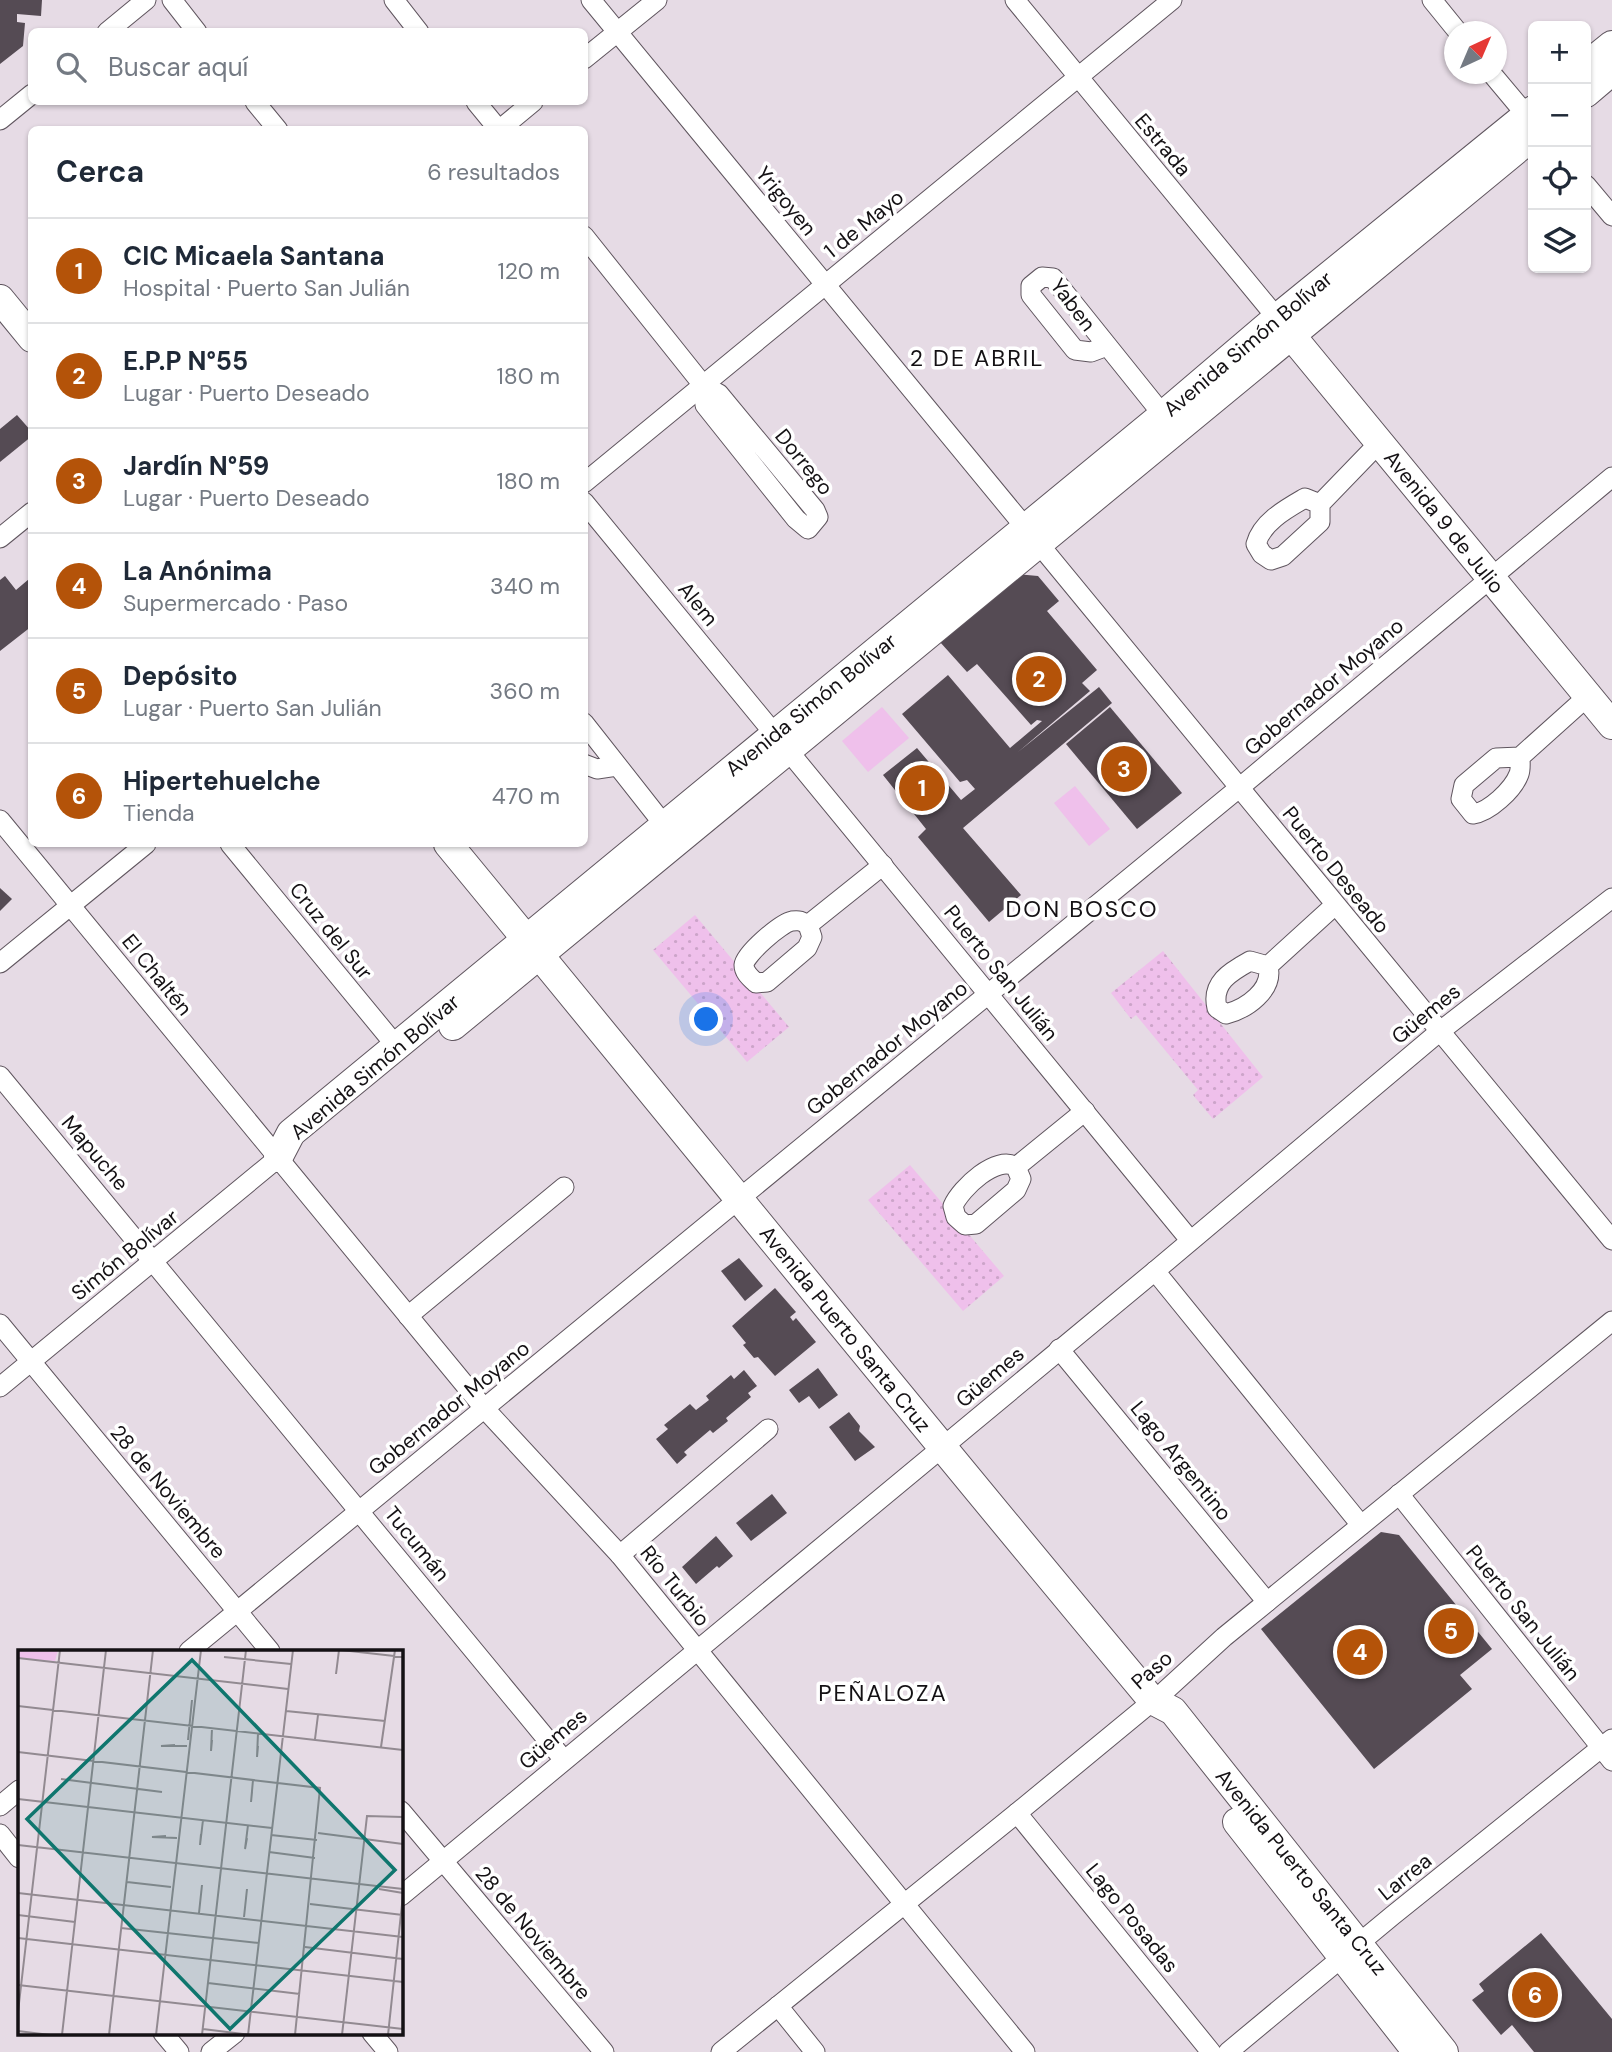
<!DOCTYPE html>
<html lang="es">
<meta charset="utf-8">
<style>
body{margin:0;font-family:"DM Sans",sans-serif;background:#f6f6f7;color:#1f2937}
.controls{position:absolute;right:21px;top:21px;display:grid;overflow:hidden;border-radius:10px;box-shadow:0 2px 5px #0004}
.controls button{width:63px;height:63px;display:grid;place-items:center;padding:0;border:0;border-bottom:2px solid #e0e1e3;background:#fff;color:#1f2937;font:35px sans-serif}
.compass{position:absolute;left:1444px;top:21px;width:63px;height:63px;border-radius:50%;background:#fff;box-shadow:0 2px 5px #0004;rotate:44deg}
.you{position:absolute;left:707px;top:1020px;width:24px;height:24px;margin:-18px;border:5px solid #fff;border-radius:50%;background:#1a73e8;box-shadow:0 0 0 10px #1a73e833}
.badge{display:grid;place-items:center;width:46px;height:46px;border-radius:50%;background:#b45309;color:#fff;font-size:23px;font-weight:700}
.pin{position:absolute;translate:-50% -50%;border:4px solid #fff;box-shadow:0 2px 7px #0006}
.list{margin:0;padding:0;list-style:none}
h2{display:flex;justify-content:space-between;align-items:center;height:91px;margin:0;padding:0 28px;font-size:30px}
h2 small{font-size:23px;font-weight:400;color:#747a83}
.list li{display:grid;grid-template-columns:46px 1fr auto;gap:21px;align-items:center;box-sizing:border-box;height:105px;padding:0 28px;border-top:2px solid #e0e1e3}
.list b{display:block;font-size:26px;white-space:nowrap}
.list p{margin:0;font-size:23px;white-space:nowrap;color:#747a83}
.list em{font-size:23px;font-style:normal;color:#747a83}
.icon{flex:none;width:38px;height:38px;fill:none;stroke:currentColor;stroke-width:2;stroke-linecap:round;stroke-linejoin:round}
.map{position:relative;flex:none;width:1612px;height:2052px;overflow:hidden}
.search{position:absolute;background:#fff;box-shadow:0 2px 5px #0004;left:28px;top:28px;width:560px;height:77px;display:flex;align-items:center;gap:18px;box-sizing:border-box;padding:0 24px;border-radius:10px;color:#747a83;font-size:26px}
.panel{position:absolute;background:#fff;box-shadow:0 2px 5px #0004;left:28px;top:126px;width:560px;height:721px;border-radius:10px}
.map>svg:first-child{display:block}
</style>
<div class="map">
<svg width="1612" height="2052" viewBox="0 0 1612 2052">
<defs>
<pattern id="park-dots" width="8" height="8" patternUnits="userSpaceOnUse" patternTransform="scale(1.75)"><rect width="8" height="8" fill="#efc0eb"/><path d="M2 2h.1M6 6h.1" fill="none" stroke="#cca4c9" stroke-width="1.8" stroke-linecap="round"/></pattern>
</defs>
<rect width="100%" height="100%" fill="#e6dbe5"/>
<g fill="url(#park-dots)">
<polygon points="695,915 789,1027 747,1062 653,950"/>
<polygon points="1163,951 1263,1077 1213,1119 1193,1095 1198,1090 1136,1015 1131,1019 1111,993"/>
<polygon points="910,1165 1004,1276 963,1311 868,1200"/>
</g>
<g fill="#efc0eb">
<polygon points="882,707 909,738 868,772 842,741"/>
<polygon points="1075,786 1110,829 1089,846 1054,803"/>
</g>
<g fill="#554b54">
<polygon points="0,0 42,0 41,16 17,14 17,22 25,23 23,46 0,64"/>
<polygon points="17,415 32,432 32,436 0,462 0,429"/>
<polygon points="1016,574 1038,576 1059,601 1047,611 1097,670 1082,683 1090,691 1018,752 1099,687 1112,703 963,828 1021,895 989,922 918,837 926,829 883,775 917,748 961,800 975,789 967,780 960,782 902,714 948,675 1010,748 1042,721 1037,720 1031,725 977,664 967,672 940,642"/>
<polygon points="5,576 16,590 29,579 32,583 32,626 0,651 0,580"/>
<polygon points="1110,707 1182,793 1137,829 1066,744"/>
<polygon points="0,888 12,899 0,911"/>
<polygon points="739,1258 763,1286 745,1301 721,1271"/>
<polygon points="775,1288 796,1312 790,1317 793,1321 796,1318 816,1342 775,1376 758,1357 754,1358 743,1345 746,1343 732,1326"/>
<polygon points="818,1368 838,1395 819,1409 809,1396 799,1403 789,1390"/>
<polygon points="744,1370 757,1386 748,1393 751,1397 726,1418 728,1421 713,1433 710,1430 684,1452 687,1455 677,1464 656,1439 668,1429 664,1425 690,1404 696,1410 709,1400 706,1396 731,1375 734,1379"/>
<polygon points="849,1412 860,1426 859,1431 875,1447 855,1461 829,1427"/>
<polygon points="772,1494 787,1513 751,1541 736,1523"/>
<polygon points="1381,1532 1399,1535 1492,1649 1460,1675 1472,1689 1374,1769 1261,1629"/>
<polygon points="716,1536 733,1556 719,1568 717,1566 696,1584 682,1567"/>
<polygon points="1541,1933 1612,2019 1612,2052 1534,2052 1512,2025 1501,2035 1472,2000 1484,1991 1479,1984"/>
</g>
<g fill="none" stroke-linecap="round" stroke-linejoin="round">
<defs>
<g id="street">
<polyline points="172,0 197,32"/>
<polyline points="394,0 419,32"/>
<polyline points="591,0 1612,1240"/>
<polyline points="1015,0 1277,318"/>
<polyline points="1432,0 1458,32"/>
<polyline points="107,32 146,0"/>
<polyline points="584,59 657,0"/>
<polyline points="1492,74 1533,123"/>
<polyline points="255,102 278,130"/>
<polyline points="476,102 499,130"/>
<polyline points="0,120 32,94"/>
<polyline points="499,130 533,102"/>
<polyline points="1586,185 1612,216"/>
<polyline points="584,236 703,385 719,394 815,510 818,517 808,529 796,519 705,405 703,385"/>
<polyline points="1107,346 1091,352 1075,350 1031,295 1031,286 1042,277 1053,278 1163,415"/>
<polyline points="584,483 1172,0"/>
<polyline points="584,502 1190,1240"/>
<path d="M1320 504V522L1283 556 1271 560 1262 554 1256 544C1262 522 1286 509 1305 498L1320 504 1379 443"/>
<polyline points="0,538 32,512"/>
<polyline points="584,723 665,826"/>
<path d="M1520 757C1520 763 1521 769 1519 774 1513 790 1489 812 1473 814L1461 799 1464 785 1496 758 1520 757 1588 696"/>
<polyline points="584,764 597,769 617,766"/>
<polyline points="0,820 484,1408 620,1555 1025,2052"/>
<polyline points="230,844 397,1047"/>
<path d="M808 925 812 937 807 948 767 982 756 983C751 978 744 973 744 965 745 954 781 923 792 921 799 920 802 921 808 925L883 865"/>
<polyline points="0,963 146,844"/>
<path d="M1268 966C1274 990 1246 1009 1226 1014L1217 1008C1211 983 1230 972 1250 961L1268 966 1335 905"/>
<polyline points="0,1076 564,1760"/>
<path d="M1016 1167 1021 1179 1016 1190 976 1224 965 1225 956 1217 953 1206C961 1188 997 1154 1016 1167L1085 1111"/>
<polyline points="1155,1271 1361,1525"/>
<polyline points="408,1316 564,1187"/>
<polyline points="0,1324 270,1651"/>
<polyline points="1059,1349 1267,1602"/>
<polyline points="0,1387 278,1158"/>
<polyline points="1399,1494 1612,1761"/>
<polyline points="620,1555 768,1429"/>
<polyline points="189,1651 1239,788 1612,477"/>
<polyline points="0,1806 19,1790"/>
<polyline points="401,1811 604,2052"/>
<polyline points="1017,1813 1211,2052"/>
<polyline points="0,1834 19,1858"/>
<polyline points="401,1896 1155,1271 1439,1032 1612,898"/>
<polyline points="778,2006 815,2052"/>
<polyline points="163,2033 179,2052"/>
<polyline points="372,2033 388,2052"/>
<polyline points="211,2052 235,2033"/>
<polyline points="721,2052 1017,1813 1165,1691 1224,1637 1612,1321"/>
<polyline points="1228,2052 1392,1916 1612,1739"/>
</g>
<g id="secondary">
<polyline points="1586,66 1612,45"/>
<polyline points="1586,93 1612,71"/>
<polyline points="0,299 32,338"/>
<polyline points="1281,323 1612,725"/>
<path d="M448 844C683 1129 915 1417 1152 1700L1173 1711 1444 2052"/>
<polyline points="453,1026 1533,136"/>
<polyline points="278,1158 291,1133 1163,415 1277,318 1533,110"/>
<polyline points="1237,1822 1417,2052"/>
</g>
</defs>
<use href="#street" stroke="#5f555e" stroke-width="21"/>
<use href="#secondary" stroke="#5f555e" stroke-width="30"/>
<use href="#street" stroke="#fff" stroke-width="19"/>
<use href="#secondary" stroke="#fff" stroke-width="28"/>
</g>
<g text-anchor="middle" stroke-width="7" stroke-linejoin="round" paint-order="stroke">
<g font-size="21" fill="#141114" stroke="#fff">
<text transform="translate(1163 145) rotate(50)" y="7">Estrada</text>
<text transform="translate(786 201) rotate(51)" y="7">Yrigoyen</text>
<text transform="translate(864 224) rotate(-39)" y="7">1 de Mayo</text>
<text transform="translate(1073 305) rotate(53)" y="7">Yaben</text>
<text transform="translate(1248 344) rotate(-40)" y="7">Avenida Simón Bolívar</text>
<text transform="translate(804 462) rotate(51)" y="7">Dorrego</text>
<text transform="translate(1444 522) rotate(51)" y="7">Avenida 9 de Julio</text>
<text transform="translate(698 604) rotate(51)" y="7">Alem</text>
<text transform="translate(1324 687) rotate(-40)" y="7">Gobernador Moyano</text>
<text transform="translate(811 705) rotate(-39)" y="7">Avenida Simón Bolívar</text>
<text transform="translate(1336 870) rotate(51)" y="7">Puerto Deseado</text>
<text transform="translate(331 931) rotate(51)" y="7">Cruz del Sur</text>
<text transform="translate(1001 973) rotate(51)" y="7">Puerto San Julián</text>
<text transform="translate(157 975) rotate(51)" y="7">El Chaltén</text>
<text transform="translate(1426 1014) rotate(-39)" y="7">Güemes</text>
<text transform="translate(887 1048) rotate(-39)" y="7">Gobernador Moyano</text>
<text transform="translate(375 1067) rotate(-40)" y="7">Avenida Simón Bolívar</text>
<text transform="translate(95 1153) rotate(50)" y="7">Mapuche</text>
<text transform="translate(125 1255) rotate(-39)" y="7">Simón Bolívar</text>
<text transform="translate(845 1329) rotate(51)" y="7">Avenida Puerto Santa Cruz</text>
<text transform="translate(990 1377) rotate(-40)" y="7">Güemes</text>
<text transform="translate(449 1408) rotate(-39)" y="7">Gobernador Moyano</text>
<text transform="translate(1181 1461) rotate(51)" y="7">Lago Argentino</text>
<text transform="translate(168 1492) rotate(50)" y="7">28 de Noviembre</text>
<text transform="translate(417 1544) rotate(51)" y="7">Tucumán</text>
<text transform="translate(675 1586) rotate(51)" y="7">Río Turbio</text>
<text transform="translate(1523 1613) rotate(51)" y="7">Puerto San Julián</text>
<text transform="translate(1152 1670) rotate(-41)" y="7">Paso</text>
<text transform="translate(553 1739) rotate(-40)" y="7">Güemes</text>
<text transform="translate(1301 1872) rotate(51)" y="7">Avenida Puerto Santa Cruz</text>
<text transform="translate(1405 1877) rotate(-39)" y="7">Larrea</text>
<text transform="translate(1132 1918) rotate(51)" y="7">Lago Posadas</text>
<text transform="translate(533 1933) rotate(50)" y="7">28 de Noviembre</text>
</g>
<g font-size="23" letter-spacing="2" fill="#141114" stroke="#fff">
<text x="977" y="366">2 DE ABRIL</text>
<text x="1082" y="917">DON BOSCO</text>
<text x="883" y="1701">PEÑALOZA</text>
</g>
</g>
<g transform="translate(18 1650)">
<rect width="385" height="385" fill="#e6dbe5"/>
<path d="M0 0H40L37 11 0 8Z" fill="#efc0eb"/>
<path fill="none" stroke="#928a91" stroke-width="2" d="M323 0 385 7M206 7 273 14M0 8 270 39M318 24 321 0M0 56 385 100M268 61 367 71M297 89 300 65M170 90 174 50M194 90 193 101 194 78M157 95 143 96H169M240 96 239 107 240 83M363 97 377 0M0 102 302 138 277 385M43 129 144 142 120 139M234 142 233 152 235 130M0 149 254 178M300 183 385 194M183 184 182 195 185 170M253 185 299 190M148 186 134 187 159 188M229 188 227 199 230 175M0 195 385 239M251 202 297 208M109 232 153 237M361 239 385 243M0 243 385 287M292 254 385 265M181 263 184 235M0 265 57 272M226 267 229 239M103 278 241 293M0 288 385 332M287 297 385 309M190 333 282 344M0 335 385 379M0 362 42 0M185 379 233 385M0 381 32 385M44 385 88 0M91 385 135 0M138 385 183 0M184 385 228 0M230 385 275 0M324 385 349 166 385 167M370 385 385 245"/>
<path fill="#0f766e" fill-opacity="0.15" stroke="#0f766e" stroke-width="3.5" d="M174 10 377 220 212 379 9 169Z"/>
<rect width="385" height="385" fill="none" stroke="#141114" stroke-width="3.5"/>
</g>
</svg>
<div class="controls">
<button>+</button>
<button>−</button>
<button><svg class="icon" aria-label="locate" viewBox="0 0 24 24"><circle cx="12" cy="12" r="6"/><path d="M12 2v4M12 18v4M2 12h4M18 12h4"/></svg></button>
<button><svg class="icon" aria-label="layers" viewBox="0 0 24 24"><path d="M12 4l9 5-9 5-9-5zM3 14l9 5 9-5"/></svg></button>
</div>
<svg class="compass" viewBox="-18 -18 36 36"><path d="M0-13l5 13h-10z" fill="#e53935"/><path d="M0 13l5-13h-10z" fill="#747a83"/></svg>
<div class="you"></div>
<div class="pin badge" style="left:922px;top:788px">1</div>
<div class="pin badge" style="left:1039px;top:679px">2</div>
<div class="pin badge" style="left:1124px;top:769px">3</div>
<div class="pin badge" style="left:1360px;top:1652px">4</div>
<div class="pin badge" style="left:1451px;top:1631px">5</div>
<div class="pin badge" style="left:1535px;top:1995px">6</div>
<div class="search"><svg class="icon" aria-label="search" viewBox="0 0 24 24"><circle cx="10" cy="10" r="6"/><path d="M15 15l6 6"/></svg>Buscar aquí</div>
<section class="panel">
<h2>Cerca<small>6 resultados</small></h2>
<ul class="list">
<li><span class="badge">1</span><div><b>CIC Micaela Santana</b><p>Hospital · Puerto San Julián</p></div><em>120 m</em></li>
<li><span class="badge">2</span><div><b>E.P.P N°55</b><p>Lugar · Puerto Deseado</p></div><em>180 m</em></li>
<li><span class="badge">3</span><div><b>Jardín N°59</b><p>Lugar · Puerto Deseado</p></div><em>180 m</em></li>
<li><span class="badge">4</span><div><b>La Anónima</b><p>Supermercado · Paso</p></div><em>340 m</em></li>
<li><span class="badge">5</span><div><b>Depósito</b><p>Lugar · Puerto San Julián</p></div><em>360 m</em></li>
<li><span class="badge">6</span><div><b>Hipertehuelche</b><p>Tienda</p></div><em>470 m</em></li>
</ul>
</section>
</div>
